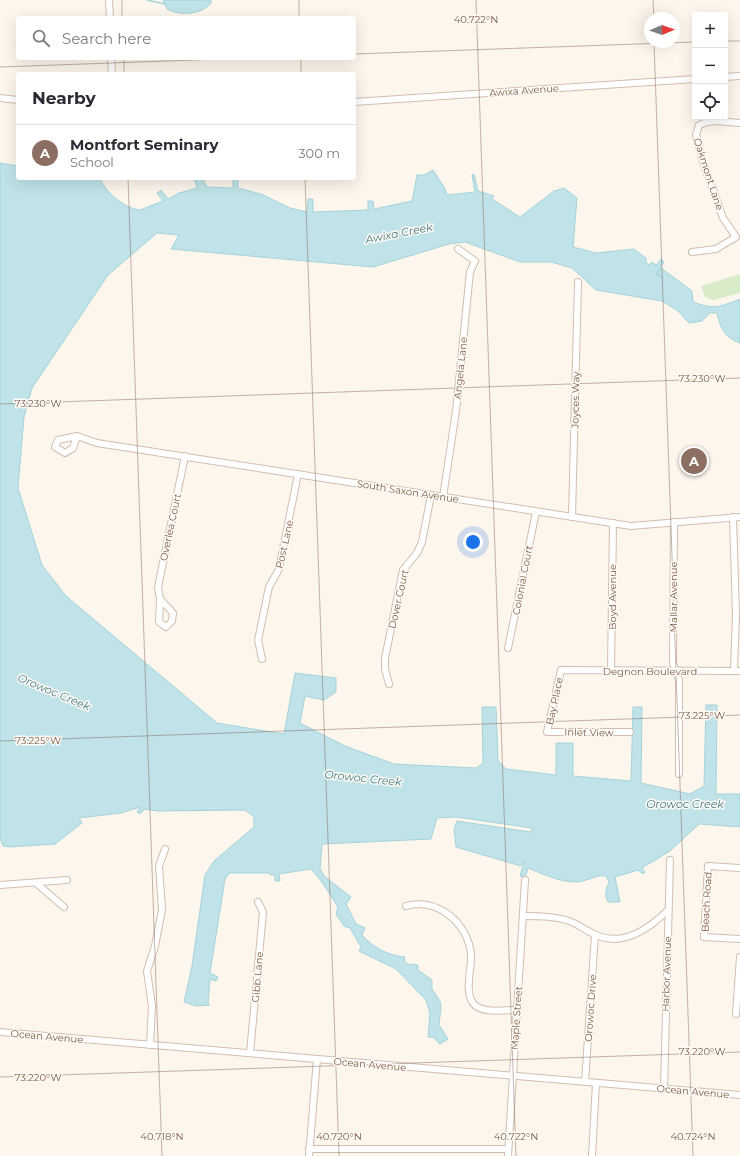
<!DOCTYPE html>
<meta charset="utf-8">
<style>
body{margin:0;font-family:Montserrat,sans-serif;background:#f2f2f3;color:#2b2b33}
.controls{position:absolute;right:12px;top:12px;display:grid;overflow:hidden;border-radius:4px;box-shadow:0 4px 16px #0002}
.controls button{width:36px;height:36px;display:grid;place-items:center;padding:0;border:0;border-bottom:1px solid #e1e1e2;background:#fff;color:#2b2b33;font:20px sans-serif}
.compass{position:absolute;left:644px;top:12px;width:36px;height:36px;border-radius:50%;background:#fff;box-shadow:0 4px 16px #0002;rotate:88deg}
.you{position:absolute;left:473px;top:542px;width:14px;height:14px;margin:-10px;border:3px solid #fff;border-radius:50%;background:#1a73e8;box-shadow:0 0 0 6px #1a73e833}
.badge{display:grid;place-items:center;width:26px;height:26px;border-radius:50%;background:#e76f51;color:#fff;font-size:13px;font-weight:700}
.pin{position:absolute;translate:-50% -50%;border:2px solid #fff;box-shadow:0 1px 4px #0006}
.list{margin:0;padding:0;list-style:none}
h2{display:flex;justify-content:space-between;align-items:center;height:52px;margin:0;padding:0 16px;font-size:17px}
h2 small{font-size:13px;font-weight:400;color:#7c7c81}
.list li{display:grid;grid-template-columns:26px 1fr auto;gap:12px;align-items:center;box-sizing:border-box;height:56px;padding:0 16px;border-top:1px solid #e1e1e2}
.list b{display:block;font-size:15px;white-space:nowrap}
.list p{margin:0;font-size:13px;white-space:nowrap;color:#7c7c81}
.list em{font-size:13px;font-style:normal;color:#7c7c81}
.icon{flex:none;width:22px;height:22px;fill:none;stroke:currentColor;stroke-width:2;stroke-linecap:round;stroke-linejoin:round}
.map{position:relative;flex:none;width:740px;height:1156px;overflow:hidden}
.search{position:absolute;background:#fff;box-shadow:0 4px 16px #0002;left:16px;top:16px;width:340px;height:44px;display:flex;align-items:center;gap:10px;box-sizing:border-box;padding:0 14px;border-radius:4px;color:#7c7c81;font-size:15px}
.panel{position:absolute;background:#fff;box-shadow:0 4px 16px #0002;left:16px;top:72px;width:340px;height:108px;border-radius:4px}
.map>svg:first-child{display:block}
</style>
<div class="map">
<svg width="740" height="1156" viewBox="0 0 740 1156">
<rect width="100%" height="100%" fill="#fdf6ec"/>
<polygon fill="#d8ecc9" points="740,274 740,293 713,300 705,297 701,286"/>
<g fill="#bfe3e8" stroke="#a5d3da">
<path d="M163 0H211V3C202 15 178 16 167 9Z"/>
<path d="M0 163 18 166V178H100C106 193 124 208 140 210L163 201 157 193 161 190 168 199 179 193 197 188 194 178H202L207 187 233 188V178H238V188L261 194 290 208 307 212 308 199H313V212L368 210V201H373L374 209 412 201 417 175H424L433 170 444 187 447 195 475 192 472 175 474 174 478 191 494 196 492 199 520 217 554 191 564 188 577 198 573 247 596 253 634 249 646 258V262L649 265 652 262 656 265 655 267 661 259 664 262 656 274 663 278 657 274 661 268 692 291 693 302C715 310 719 307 740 299V343C725 338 720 328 717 313H710L702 321 689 323 678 311 662 301 596 290 572 268 551 262H520L465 242 449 244 373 267 171 249 179 235 157 233 108 275 32 388 24 417 18 488 42 565 66 596 217 723 284 734 295 673 336 678V692L324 700 305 696 300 723 345 746 394 764 476 768 483 763 482 707H496L498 760 506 769 556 775V743H573V776L631 781 633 707H642L641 783 690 794 704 786 706 705H717L716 794H740V827L699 824 670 851 642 868 645 872 643 874 638 870 615 877 620 902H608C604 894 606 890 609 882L606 876C597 874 586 882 576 882 559 882 543 874 528 868L525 878 520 876 524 862 521 866 456 847 454 829 457 821 531 832 532 828 456 817 437 818 431 839 322 844 320 868 324 876 351 897 346 904 356 924 365 928 362 935C372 947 389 956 405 957L404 961 408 964 418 965V970L432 980V989L440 1001 441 1007 439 1025 448 1039 440 1044 433 1037H428L430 1013 426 1000 396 969 359 951 361 947 350 928 344 926 336 914 338 907 322 882 311 869 279 874 280 881H275V875H270V873H229L225 879 210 973 218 977 216 981 210 979 208 1003 210 1005 196 1006 184 1002 192 966 205 875 214 861 254 827V817L245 810 158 811 145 809 140 814 137 812 140 807 121 813 79 818 82 823 55 844 9 847 3 846 0 838Z"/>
</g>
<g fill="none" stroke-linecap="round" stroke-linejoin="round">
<polyline stroke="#a5d3da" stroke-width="1.5" points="147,0 165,4"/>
<defs>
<g id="minor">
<polyline points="109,0 110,18"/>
<polyline points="111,58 112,74"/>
<polyline points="725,77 740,76"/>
<polyline points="0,98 18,100"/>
<polyline points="354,102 695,79"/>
<polyline points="736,237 723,218 703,162 696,135 699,125 707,122 716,121 740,123"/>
<polyline points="692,252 716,249 736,237"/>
<polyline points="77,436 73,448 65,453 55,447 58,440 77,436 97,443 631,526 740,517"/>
<polyline points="443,497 456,411 470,272 475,261 458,249"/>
<polyline points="572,517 578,282"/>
<polyline points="733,517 736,615 734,671"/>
<polyline points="674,522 673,663 679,680 679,774"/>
<polyline points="160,599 173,613 172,621 166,627 159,622 160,599 158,587 185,456"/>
<polyline points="508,648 536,512"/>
<polyline points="262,659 258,640 269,587 279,569 298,474"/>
<polyline points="611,671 613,523"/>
<polyline points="389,684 385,669 385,658 403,570 417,553 422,542 431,495"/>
<polyline points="630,732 547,732 561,670 740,671"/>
<polyline points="740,868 708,866 704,937 740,939"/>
<polyline points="36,883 64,907"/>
<polyline points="0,885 67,880"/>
<path d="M406 906C437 897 468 923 471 954 472 968 464 991 473 1003 481 1014 504 1010 517 1010"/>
<path d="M523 916C538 916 554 916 569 921 578 924 585 930 594 934 622 948 649 929 668 910"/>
<polyline points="736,1014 740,957"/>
<polyline points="0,1032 740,1095"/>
<polyline points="150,1045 152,1006 147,971 155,946 162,910 159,866 165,849"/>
<polyline points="250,1053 263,912 258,902"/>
<polyline points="585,1082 595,935"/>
<polyline points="664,1089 670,860"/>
<polyline points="309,1149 508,1149"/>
<polyline points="309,1156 317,1059"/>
<polyline points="508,1156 525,880"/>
<polyline points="592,1156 596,1083"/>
</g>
</defs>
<use href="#minor" stroke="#d1beb0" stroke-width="8"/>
<use href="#minor" stroke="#fff" stroke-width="6"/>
</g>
<path fill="none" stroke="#7a5c4d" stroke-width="1" stroke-opacity="0.45" d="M122 0V18M299 0V18M476 0 516 1156M653 0 654 18M725 41H740M654 42 693 1156M354 54 695 42M124 58V74M301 58V74M0 67 249 58M128 178 162 1156M305 178 339 1156M0 404 740 378M0 741 740 715M0 1077 740 1052"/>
<g text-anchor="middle" stroke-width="3" stroke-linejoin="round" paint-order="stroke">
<g font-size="10" fill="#7a5c4d" stroke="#fffaf3">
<text transform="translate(524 90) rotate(-4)" y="4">Awixa Avenue</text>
<text transform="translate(709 174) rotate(72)" y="4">Oakmont Lane</text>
<text transform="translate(460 368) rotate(-84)" y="4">Angela Lane</text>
<text transform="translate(575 400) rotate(-89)" y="4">Joyces Way</text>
<text transform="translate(408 491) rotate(9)" y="4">South Saxon Avenue</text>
<text transform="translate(170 527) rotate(-78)" y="4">Overlea Court</text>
<text transform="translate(284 544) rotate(-77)" y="4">Post Lane</text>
<text transform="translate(522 580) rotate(-79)" y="4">Colonial Court</text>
<text transform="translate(612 597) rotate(-90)" y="4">Boyd Avenue</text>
<text transform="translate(673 597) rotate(-90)" y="4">Mallar Avenue</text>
<text transform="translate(398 599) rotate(-77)" y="4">Dover Court</text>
<text x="650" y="675">Degnon Boulevard</text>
<text transform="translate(554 701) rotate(-78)" y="4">Bay Place</text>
<text transform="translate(589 732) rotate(1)" y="4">Inlet View</text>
<text transform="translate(706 902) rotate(-87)" y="4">Beach Road</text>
<text transform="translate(666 974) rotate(-88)" y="4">Harbor Avenue</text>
<text transform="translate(257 977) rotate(-85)" y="4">Gibb Lane</text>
<text transform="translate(590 1008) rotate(-86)" y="4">Orowoc Drive</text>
<text transform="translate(516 1018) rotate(-86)" y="4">Maple Street</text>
<text transform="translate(47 1036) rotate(5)" y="4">Ocean Avenue</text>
<text transform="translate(370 1064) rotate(5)" y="4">Ocean Avenue</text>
<text transform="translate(693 1091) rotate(5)" y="4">Ocean Avenue</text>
</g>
<g font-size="11" font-style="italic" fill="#437c86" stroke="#fffaf3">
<text transform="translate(399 233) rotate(-11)" y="4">Awixa Creek</text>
<text transform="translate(54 692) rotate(23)" y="4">Orowoc Creek</text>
<text transform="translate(363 778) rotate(6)" y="4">Orowoc Creek</text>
<text x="685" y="808">Orowoc Creek</text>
</g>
</g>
<g font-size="10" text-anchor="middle" fill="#7a5c4d" stroke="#fffaf3" stroke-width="3" stroke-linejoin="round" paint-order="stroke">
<text x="476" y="23">40.722°N</text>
<text x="702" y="382">73.230°W</text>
<text x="38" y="407">73.230°W</text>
<text x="702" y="719">73.225°W</text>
<text x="38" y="744">73.225°W</text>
<text x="702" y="1055">73.220°W</text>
<text x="38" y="1081">73.220°W</text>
<text x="162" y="1140">40.718°N</text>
<text x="339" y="1140">40.720°N</text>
<text x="516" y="1140">40.722°N</text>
<text x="693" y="1140">40.724°N</text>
</g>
</svg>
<div class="controls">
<button>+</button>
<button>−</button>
<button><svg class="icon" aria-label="locate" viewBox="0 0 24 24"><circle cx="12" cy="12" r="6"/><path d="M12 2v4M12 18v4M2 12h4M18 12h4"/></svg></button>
</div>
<svg class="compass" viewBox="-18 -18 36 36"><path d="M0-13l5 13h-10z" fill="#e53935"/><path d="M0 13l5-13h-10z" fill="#7c7c81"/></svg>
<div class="you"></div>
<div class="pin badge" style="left:694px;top:461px;background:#8d6e63">A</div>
<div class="search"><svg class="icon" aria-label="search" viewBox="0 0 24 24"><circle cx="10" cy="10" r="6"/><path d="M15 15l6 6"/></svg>Search here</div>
<section class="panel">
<h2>Nearby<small></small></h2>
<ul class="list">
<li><span class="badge" style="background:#8d6e63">A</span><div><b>Montfort Seminary</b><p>School</p></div><em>300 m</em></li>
</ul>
</section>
</div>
